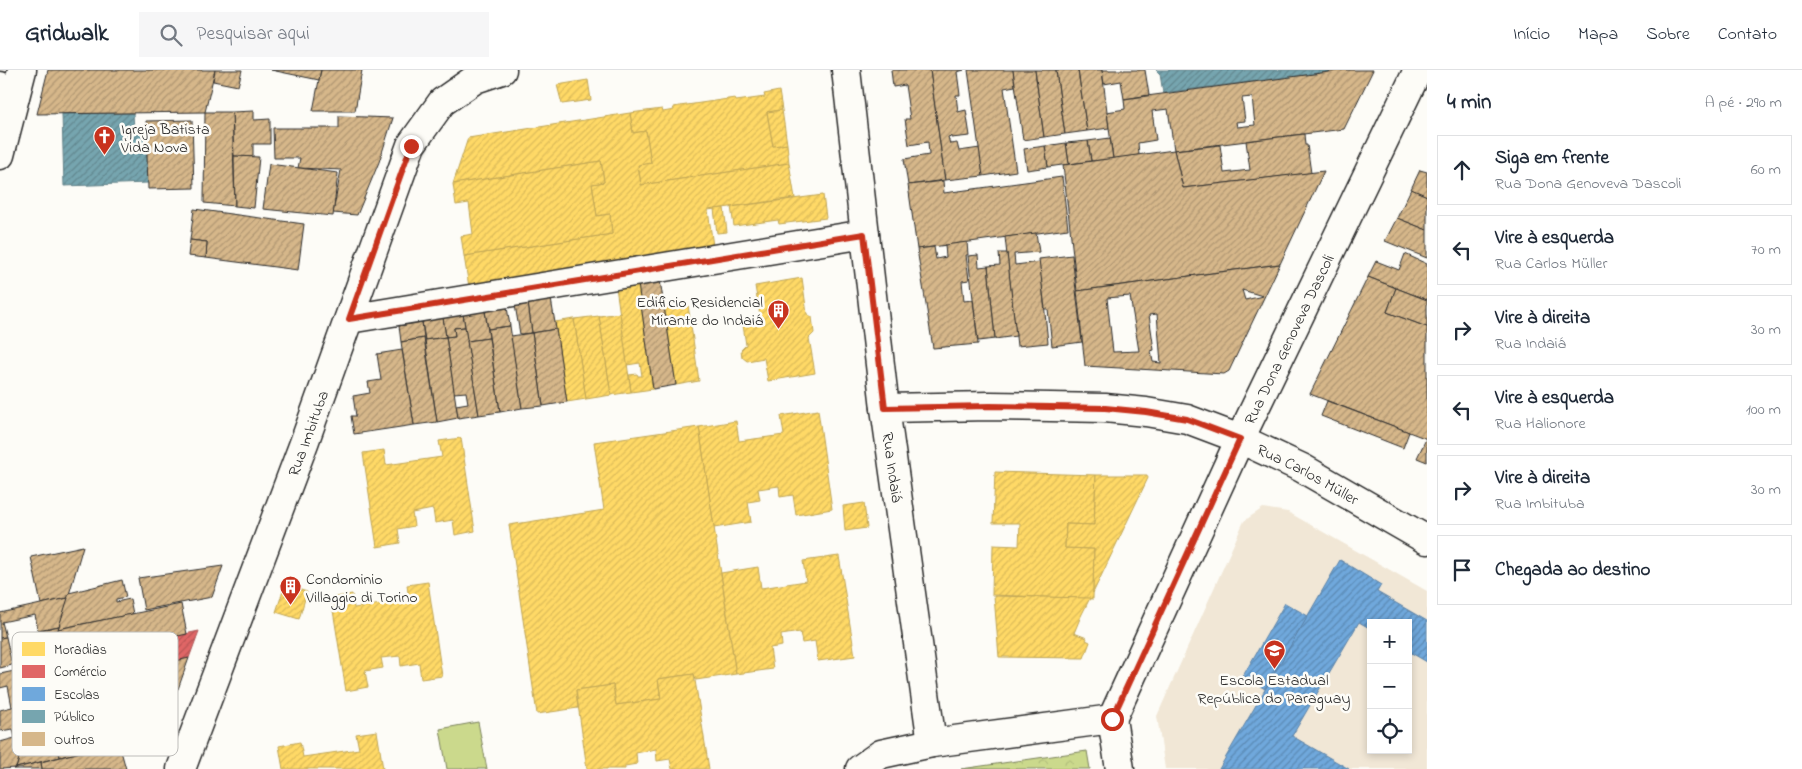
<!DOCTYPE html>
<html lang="pt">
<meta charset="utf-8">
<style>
body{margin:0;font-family:"Indie Flower",sans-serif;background:#f6f6f7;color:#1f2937}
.controls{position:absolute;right:15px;bottom:15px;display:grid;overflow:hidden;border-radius:0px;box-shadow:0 2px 8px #0003}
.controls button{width:45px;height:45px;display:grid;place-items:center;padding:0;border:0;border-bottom:1px solid #e0e1e3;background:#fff;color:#1f2937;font:25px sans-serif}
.stop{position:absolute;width:15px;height:15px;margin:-11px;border:4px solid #c8321e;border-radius:50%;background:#fff}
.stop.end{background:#c8321e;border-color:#fff;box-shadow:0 1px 5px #0008}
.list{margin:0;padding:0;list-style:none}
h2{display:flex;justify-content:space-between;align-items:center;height:65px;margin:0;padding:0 20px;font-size:21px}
h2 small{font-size:16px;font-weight:400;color:#747a83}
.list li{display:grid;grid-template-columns:32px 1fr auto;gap:15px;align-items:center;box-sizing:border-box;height:70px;margin:0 10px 10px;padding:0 10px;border:1px solid #e0e1e3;border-radius:0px}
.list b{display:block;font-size:19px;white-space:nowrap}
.list p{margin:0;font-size:16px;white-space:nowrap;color:#747a83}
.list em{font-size:16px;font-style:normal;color:#747a83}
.icon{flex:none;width:28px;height:28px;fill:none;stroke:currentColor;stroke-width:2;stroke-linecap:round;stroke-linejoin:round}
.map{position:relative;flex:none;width:1427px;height:699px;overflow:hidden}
header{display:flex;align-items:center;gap:30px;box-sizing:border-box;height:70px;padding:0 25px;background:#fff;border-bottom:1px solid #e0e1e3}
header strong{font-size:24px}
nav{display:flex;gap:28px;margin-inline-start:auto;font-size:18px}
.search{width:350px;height:45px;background:#f6f6f7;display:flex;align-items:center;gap:12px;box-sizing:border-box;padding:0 18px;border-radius:0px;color:#747a83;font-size:19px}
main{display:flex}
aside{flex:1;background:#fff}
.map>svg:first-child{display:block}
</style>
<header>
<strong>Gridwalk</strong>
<div class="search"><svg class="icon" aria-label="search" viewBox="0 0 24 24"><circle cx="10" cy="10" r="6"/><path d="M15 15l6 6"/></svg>Pesquisar aqui</div>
<nav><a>Início</a><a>Mapa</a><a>Sobre</a><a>Contato</a></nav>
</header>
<main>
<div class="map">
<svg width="1427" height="699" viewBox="0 0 1427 699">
<defs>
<pattern id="park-crowns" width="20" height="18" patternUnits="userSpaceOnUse" patternTransform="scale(1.25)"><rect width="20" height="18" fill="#cbd98c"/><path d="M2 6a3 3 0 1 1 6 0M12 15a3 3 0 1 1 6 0" fill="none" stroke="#aeba79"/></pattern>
<pattern id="homes-hatch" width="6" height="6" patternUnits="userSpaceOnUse" patternTransform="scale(1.25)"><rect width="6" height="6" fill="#ffd966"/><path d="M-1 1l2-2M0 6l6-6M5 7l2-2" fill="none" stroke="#dbba59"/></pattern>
<pattern id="shops-hatch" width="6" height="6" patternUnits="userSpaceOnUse" patternTransform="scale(1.25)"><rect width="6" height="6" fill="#e06666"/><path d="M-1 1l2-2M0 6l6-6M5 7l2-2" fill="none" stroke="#b65454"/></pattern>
<pattern id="schools-hatch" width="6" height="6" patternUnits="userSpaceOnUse" patternTransform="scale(1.25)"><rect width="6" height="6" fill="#6fa8dc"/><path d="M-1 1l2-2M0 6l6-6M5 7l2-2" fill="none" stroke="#5b89b3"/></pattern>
<pattern id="public-hatch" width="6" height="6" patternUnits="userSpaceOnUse" patternTransform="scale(1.25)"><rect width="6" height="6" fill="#76a5af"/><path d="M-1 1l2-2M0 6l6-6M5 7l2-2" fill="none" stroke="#61878f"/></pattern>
<pattern id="building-hatch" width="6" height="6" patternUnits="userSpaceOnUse" patternTransform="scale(1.25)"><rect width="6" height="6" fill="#d6b78a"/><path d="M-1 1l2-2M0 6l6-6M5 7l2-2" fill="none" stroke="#ae9571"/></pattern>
</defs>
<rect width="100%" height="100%" fill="#fdfcf7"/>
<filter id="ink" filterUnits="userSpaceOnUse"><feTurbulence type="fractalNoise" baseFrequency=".02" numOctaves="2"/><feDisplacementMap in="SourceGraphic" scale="10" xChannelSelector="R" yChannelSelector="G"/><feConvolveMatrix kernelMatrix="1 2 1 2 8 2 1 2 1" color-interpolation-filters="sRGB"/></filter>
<g filter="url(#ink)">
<path fill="#f1e7d6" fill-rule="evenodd" d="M1263 438 1288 442 1427 521V699H1165L1157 646 1244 451ZM1371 553H1408V680H1371Z"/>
<polygon fill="#cbd98c" stroke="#7b825c" points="478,652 487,699 447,699 440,659"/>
<polygon fill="url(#park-crowns)" stroke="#7b825c" points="1087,681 1090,699 961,699"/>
<g fill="url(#homes-hatch)" stroke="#bfa554">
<polygon points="588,10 591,30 562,34 557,15"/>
<polygon points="779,21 782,40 767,42 773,76 787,74 789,93 641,115 638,95 651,93 646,61 633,63 630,43 662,39 663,42 674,40 673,37 735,28 736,31 765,27 764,24"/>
<polygon points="782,40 787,74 773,76 767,42"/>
<polygon points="630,43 633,63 646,61 651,93 638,95 641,115 789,93 795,128 708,140 713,176 469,217 464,186 612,164 610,144 597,146 592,114 604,112 601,91 453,114 468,68"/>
<polygon points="601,91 604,112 592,114 597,146 610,144 612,164 464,186 461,166 473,164 469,133 456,135 453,114"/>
<polygon points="823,125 826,148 779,154 778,150 734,156 731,137"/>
<polygon points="724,138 727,162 717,163 714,139"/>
<polygon points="802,208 807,244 812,247 814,263 809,268 815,303 768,311 764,288 747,291 742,287 741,280 746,275 743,255 761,252 755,216"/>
<polygon points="638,214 653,319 631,322 629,305 637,304 638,306 642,306 640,293 627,295 616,217"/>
<polygon points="688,235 699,311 676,315 664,238"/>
<polygon points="620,243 631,322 611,325 599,246"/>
<polygon points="599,246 611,325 586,329 574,249"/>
<polygon points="574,249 586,329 567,332 555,252"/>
<polygon points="818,340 832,439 796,445 793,425 780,427 779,416 758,419 760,430 748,432 751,452 714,458 699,357 736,351 739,371 784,365 781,346"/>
<polygon points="699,357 736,604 696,610 694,604 658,609 661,629 616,635 613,615 576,620 578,638 537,644 509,455 604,440 594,372"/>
<polygon points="461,368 475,461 455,465 453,450 435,453 433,439 412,443 414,456 398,459 400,473 377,477 363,383 384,380 386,395 442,387 439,371"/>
<polygon points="995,402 1096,405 1094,455 1066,454 1065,478 1094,479 1093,529 992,525 993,475 1019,476 1020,453 993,453"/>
<polygon points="1096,405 1147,405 1148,408 1093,523 1094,479 1065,478 1066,454 1094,455"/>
<polygon points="864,433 867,458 845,461 843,436"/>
<polygon points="839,486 855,586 818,591 815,571 802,573 800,562 781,565 782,576 770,578 773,599 736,604 721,503 758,497 761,518 806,511 803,491"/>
<polygon points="428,512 442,606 421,609 419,593 401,596 400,586 381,588 383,598 365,601 368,617 346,621 331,528 352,524 354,538 409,530 407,515"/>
<polygon points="285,515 307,522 299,549 276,542"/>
<polygon points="994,526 1090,528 1081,546 1074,563 1087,568 1086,570 1090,572 1084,588 999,587"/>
<polygon points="694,604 709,699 672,699 670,689 657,691 656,679 636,683 637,694 625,696 625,699 587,699 576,620 613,615 616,635 661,629 658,609"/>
<polygon points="377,661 383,699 283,699 279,676 300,672 303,687 359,679 356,664"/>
</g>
<polygon fill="url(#shops-hatch)" stroke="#aa5454" points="199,561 189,588 138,600 133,575"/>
<g fill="url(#schools-hatch)" stroke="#5b82a7">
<polygon points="1340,490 1381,515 1377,522 1427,551 1427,592 1408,581 1408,553 1371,553 1371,559 1359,552 1292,666 1349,699 1219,699"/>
<polygon points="1285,533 1308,546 1265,619 1243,606"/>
</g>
<g fill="url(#public-hatch)" stroke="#608087">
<polygon points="1156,0 1344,0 1163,23 1160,4"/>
<polygon points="133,43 134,60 146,59 148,113 64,116 62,44"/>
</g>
<g fill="url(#building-hatch)" stroke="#2b2b2b" fill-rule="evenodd">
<polygon points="48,0 215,0 205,42 37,44"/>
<polygon points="215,0 242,0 238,16 213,11"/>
<polygon points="271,0 321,0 319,10"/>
<polygon points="321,0 362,0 355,41 313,41"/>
<polygon points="891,0 930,0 945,110 908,115 904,89 929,85 928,72 909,75 905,49 910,49 905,15 893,17"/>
<polygon points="930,0 964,0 957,2 960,25 956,25 958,42 966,40 970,66 951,68 951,66 948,67 950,74 957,73 959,81 980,78 983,106 945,110"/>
<polygon points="968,0 1013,0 1015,16 1004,18 1016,101 983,106"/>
<polygon points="1013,0 1035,0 1044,67 1023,70"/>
<polygon points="1035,0 1056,0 1065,64 1044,67"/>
<polygon points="1056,0 1078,0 1087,61 1065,64"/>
<polygon points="1078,0 1102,0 1109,58 1087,61"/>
<polygon points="1102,0 1145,0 1149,25 1124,29 1121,11 1104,14"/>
<path d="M1344 0H1373L1344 59 1174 80 1168 39 1152 41 1156 70 1138 73 1139 85 1113 89 1107 42 1125 39 1124 29ZM1252 27 1255 55 1237 57 1236 52 1245 51 1242 28Z"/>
<polygon points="254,41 254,50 270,49 270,74 253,74 253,87 234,86 232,42"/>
<polygon points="205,42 232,42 235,136 204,133"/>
<polygon points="339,46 393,48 379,92 357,145 333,143 341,100 298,98 300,88 274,88 273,58 339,58"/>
<polygon points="192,50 194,118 148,119 146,51"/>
<polygon points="1304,64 1305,75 1307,75 1311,103 1183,118 1174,80 1220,75 1224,103 1250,100 1246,71"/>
<polygon points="1110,68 1113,89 1091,91 1088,71"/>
<polygon points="1088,71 1091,91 1069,94 1066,73"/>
<polygon points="1066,73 1069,94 1048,97 1045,76"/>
<polygon points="1045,76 1048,97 1027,100 1024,79"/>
<polygon points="1174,80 1183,118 1324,101 1280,194 1077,221 1063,95"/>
<polygon points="234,86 259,87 254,138 235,136"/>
<polygon points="269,94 338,103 333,146 263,139"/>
<polygon points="1420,100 1427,102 1427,126 1411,119"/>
<polygon points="1062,107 1068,159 917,179 908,115 943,111 944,123"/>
<polygon points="1411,119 1427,126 1427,160 1397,148"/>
<polygon points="194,139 304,154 298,200 206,188 207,172 190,170"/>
<polygon points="1397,148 1427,160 1427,188 1385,171"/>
<polygon points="1036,163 1039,182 1014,184 1015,195 1040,192 1048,273 1017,276 1005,167"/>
<polygon points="190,170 207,172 206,188 188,186"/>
<polygon points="967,172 968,185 966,185 969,210 962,211 964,231 973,230 978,274 933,278 917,179 934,177 936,189 946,187 945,175"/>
<polygon points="999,183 1007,183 1016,266 995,269 988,196 1000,195"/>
<polygon points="1405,184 1427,194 1427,230 1368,207 1376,191 1399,200"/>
<polygon points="978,185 979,197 988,196 995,269 978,271 968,186"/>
<polygon points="1072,185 1082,272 1052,276 1048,239 1045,239 1039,189"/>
<path d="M1280 194 1229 301 1224 304 1085 296 1077 221ZM1242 220 1263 226 1245 230ZM1130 226 1139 281 1113 282 1107 228ZM1157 244 1161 293 1153 292 1151 281 1154 280 1149 245Z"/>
<polygon points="1368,207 1396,218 1387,242 1427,257 1427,369 1310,324"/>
<polygon points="660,210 676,315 653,319 638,214"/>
<polygon points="1396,218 1427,230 1427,257 1387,242"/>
<polygon points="551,229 556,259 532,263 528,233"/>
<polygon points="528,233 532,263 520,264 515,235"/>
<polygon points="507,237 510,256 488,259 485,241"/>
<polygon points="485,241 489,268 467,271 463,244"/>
<polygon points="463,244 465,257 454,258 455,266 446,267 443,248"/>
<polygon points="443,248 446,267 425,270 422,252"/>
<polygon points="422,252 424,268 401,272 399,256"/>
<polygon points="510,256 522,338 500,342 488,259"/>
<polygon points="465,257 479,345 458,348 456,335 468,333 466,322 454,323 446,267 455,266 454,258"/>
<polygon points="556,259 567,332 543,336 532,263"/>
<polygon points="532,263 543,336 522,338 511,266"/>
<polygon points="446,267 458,348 437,352 425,270"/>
<polygon points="424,268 437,352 414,355 401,272"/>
<polygon points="489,268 500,342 479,345 467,271"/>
<polygon points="402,280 414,355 354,364 351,346 356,346 353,326 370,323 368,312 381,310 377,284"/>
<polygon points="1327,331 1409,362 1403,378 1321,346"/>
<polygon points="1426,369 1427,369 1427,392 1417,388"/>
<polygon points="83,476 68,528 41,534 31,487"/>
<polygon points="223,496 212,527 144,540 138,508"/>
<polygon points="122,510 126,527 116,529 116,532 130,529 133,544 58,559 69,523"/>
<polygon points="68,528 59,556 38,560 35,545 2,552 6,567 0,568 0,543"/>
<polygon points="181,534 187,564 48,594 58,559"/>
<polygon points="59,556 48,594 36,597 28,563"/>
<polygon points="6,567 12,595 0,598 0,568"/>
<polygon points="189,588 178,619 118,632 116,622 62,635 61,631 55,632 52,619"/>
<polygon points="48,594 36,631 12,637 8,616 0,618 0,604"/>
<polygon points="36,631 26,665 15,668 13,659 0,661 0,640"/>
<polygon points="154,631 162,662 60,687 55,663 96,653 94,646"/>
<polygon points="51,648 60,687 16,698 30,652"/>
<polygon points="26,665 16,698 0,699 0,672"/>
<polygon points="128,670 131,679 121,681 126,699 42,699 41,692"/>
<polygon points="41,692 42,699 13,699 16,698"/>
</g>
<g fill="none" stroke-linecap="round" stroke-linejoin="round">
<defs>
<g id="street">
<polyline points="349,249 865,164"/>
<path id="s1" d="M885 338 990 336 1105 338 1146 342 1187 349 1240 369 1302 398 1427 470"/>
<path id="s2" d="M1112 649 1240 369 1418 0"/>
<path id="s3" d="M181 699 304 373 411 75 442 32 475 9 502 0"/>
</g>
<g id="secondary">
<path id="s4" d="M846 0 885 338 932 673"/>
<polyline points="0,85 22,0"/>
<polyline points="860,699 881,684 932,673 1112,649 1120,699"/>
</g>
<polyline id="highway" points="0,16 15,25"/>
</defs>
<use href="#street" stroke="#2b2b2b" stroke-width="31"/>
<use href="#secondary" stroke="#2b2b2b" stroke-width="31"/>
<use href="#highway" stroke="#2b2b2b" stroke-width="31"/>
<use href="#street" stroke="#fdfcf7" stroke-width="28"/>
<use href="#secondary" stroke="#fdfcf7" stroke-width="28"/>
<use href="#highway" stroke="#fdfcf7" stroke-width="28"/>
</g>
</g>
<g fill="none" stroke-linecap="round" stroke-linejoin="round" filter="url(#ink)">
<polyline stroke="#c8321e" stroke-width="6" points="411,76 349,249 864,164 885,338 990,336 1105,338 1146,342 1187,349 1240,369 1112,649"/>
</g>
<defs>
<symbol id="church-pin" viewBox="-11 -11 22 30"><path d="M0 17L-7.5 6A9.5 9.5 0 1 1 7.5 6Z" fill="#c8321e" stroke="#fdfcf7"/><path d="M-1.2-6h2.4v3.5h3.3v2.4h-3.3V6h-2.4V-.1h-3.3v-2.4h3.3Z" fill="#fff"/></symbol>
<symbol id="building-pin" viewBox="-11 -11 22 30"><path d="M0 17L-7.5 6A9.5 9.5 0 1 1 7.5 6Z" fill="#c8321e" stroke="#fdfcf7"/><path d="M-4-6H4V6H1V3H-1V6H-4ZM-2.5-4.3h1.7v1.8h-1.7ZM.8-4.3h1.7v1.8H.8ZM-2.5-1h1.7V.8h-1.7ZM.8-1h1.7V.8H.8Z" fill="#fff"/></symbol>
<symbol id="school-pin" viewBox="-11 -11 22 30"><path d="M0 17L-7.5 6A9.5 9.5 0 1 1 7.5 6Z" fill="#c8321e" stroke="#fdfcf7"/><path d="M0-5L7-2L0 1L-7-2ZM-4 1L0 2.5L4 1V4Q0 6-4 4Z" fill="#fff"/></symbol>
</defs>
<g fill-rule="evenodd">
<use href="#church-pin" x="92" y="54" width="25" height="34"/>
<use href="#building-pin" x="766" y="228" width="25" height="34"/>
<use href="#building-pin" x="278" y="504" width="25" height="34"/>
<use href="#school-pin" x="1262" y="568" width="25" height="34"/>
</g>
<g text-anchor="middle" stroke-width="5" stroke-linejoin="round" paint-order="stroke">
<g font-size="16" fill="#2b2b2b" stroke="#fdfcf7" text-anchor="start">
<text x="121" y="64">Igreja Batista<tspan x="121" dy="18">Vida Nova</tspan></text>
<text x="763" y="237" text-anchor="end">Edificio Residencial<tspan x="763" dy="18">Mirante do Indaiá</tspan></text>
<text x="306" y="514">Condominio<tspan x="306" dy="18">Villaggio di Torino</tspan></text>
<text x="1274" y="615" text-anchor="middle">Escola Estadual<tspan x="1274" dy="18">República do Paraguay</tspan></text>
</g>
<g font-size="16" fill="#2b2b2b" stroke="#fdfcf7">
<text dy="6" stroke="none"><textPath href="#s2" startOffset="419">Rua Dona Genoveva Dascoli</textPath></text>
<text dy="6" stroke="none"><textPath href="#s3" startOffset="359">Rua Imbituba</textPath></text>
<text dy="6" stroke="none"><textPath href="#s4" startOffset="400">Rua Indaiá</textPath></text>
<text dy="6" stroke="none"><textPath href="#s1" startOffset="436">Rua Carlos Müller</textPath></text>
</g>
</g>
<rect x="12" y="562" width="166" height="124" rx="8" fill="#fdfcf7" stroke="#bebdba" stroke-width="1"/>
<rect x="22" y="572" width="23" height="14" fill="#ffd966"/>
<rect x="22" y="595" width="23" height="13" fill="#e06666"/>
<rect x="22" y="617" width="23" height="14" fill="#6fa8dc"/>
<rect x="22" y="640" width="23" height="13" fill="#76a5af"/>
<rect x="22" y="662" width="23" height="14" fill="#d6b78a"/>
<g font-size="14" fill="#2b2b2b">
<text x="54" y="584">Moradias</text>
<text x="54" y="606">Comércio</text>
<text x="54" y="629">Escolas</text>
<text x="54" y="651">Público</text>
<text x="54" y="674">Outros</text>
</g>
</svg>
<div class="controls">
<button>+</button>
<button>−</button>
<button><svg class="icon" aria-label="locate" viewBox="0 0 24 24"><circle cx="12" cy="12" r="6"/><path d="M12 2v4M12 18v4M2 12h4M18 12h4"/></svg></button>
</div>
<div class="stop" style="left:1112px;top:649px"></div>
<div class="stop end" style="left:411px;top:76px"></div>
</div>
<aside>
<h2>4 min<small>A pé · 290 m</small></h2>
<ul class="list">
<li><svg class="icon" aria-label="ahead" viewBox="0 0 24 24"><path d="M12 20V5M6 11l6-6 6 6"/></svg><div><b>Siga em frente</b><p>Rua Dona Genoveva Dascoli</p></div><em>60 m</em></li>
<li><svg class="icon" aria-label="left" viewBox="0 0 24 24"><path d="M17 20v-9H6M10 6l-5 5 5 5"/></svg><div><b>Vire à esquerda</b><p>Rua Carlos Müller</p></div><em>70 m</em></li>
<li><svg class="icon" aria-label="right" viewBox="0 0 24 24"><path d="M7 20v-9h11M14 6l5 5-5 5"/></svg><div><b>Vire à direita</b><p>Rua Indaiá</p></div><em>30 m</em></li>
<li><svg class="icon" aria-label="left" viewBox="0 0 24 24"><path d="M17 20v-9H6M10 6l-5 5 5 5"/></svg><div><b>Vire à esquerda</b><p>Rua Halionore</p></div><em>100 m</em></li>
<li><svg class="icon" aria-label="right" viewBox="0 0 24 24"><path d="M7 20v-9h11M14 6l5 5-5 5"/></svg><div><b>Vire à direita</b><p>Rua Imbituba</p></div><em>30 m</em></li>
<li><svg class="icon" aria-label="arrive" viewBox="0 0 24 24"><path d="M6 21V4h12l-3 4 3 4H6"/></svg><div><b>Chegada ao destino</b></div></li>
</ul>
</aside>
</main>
